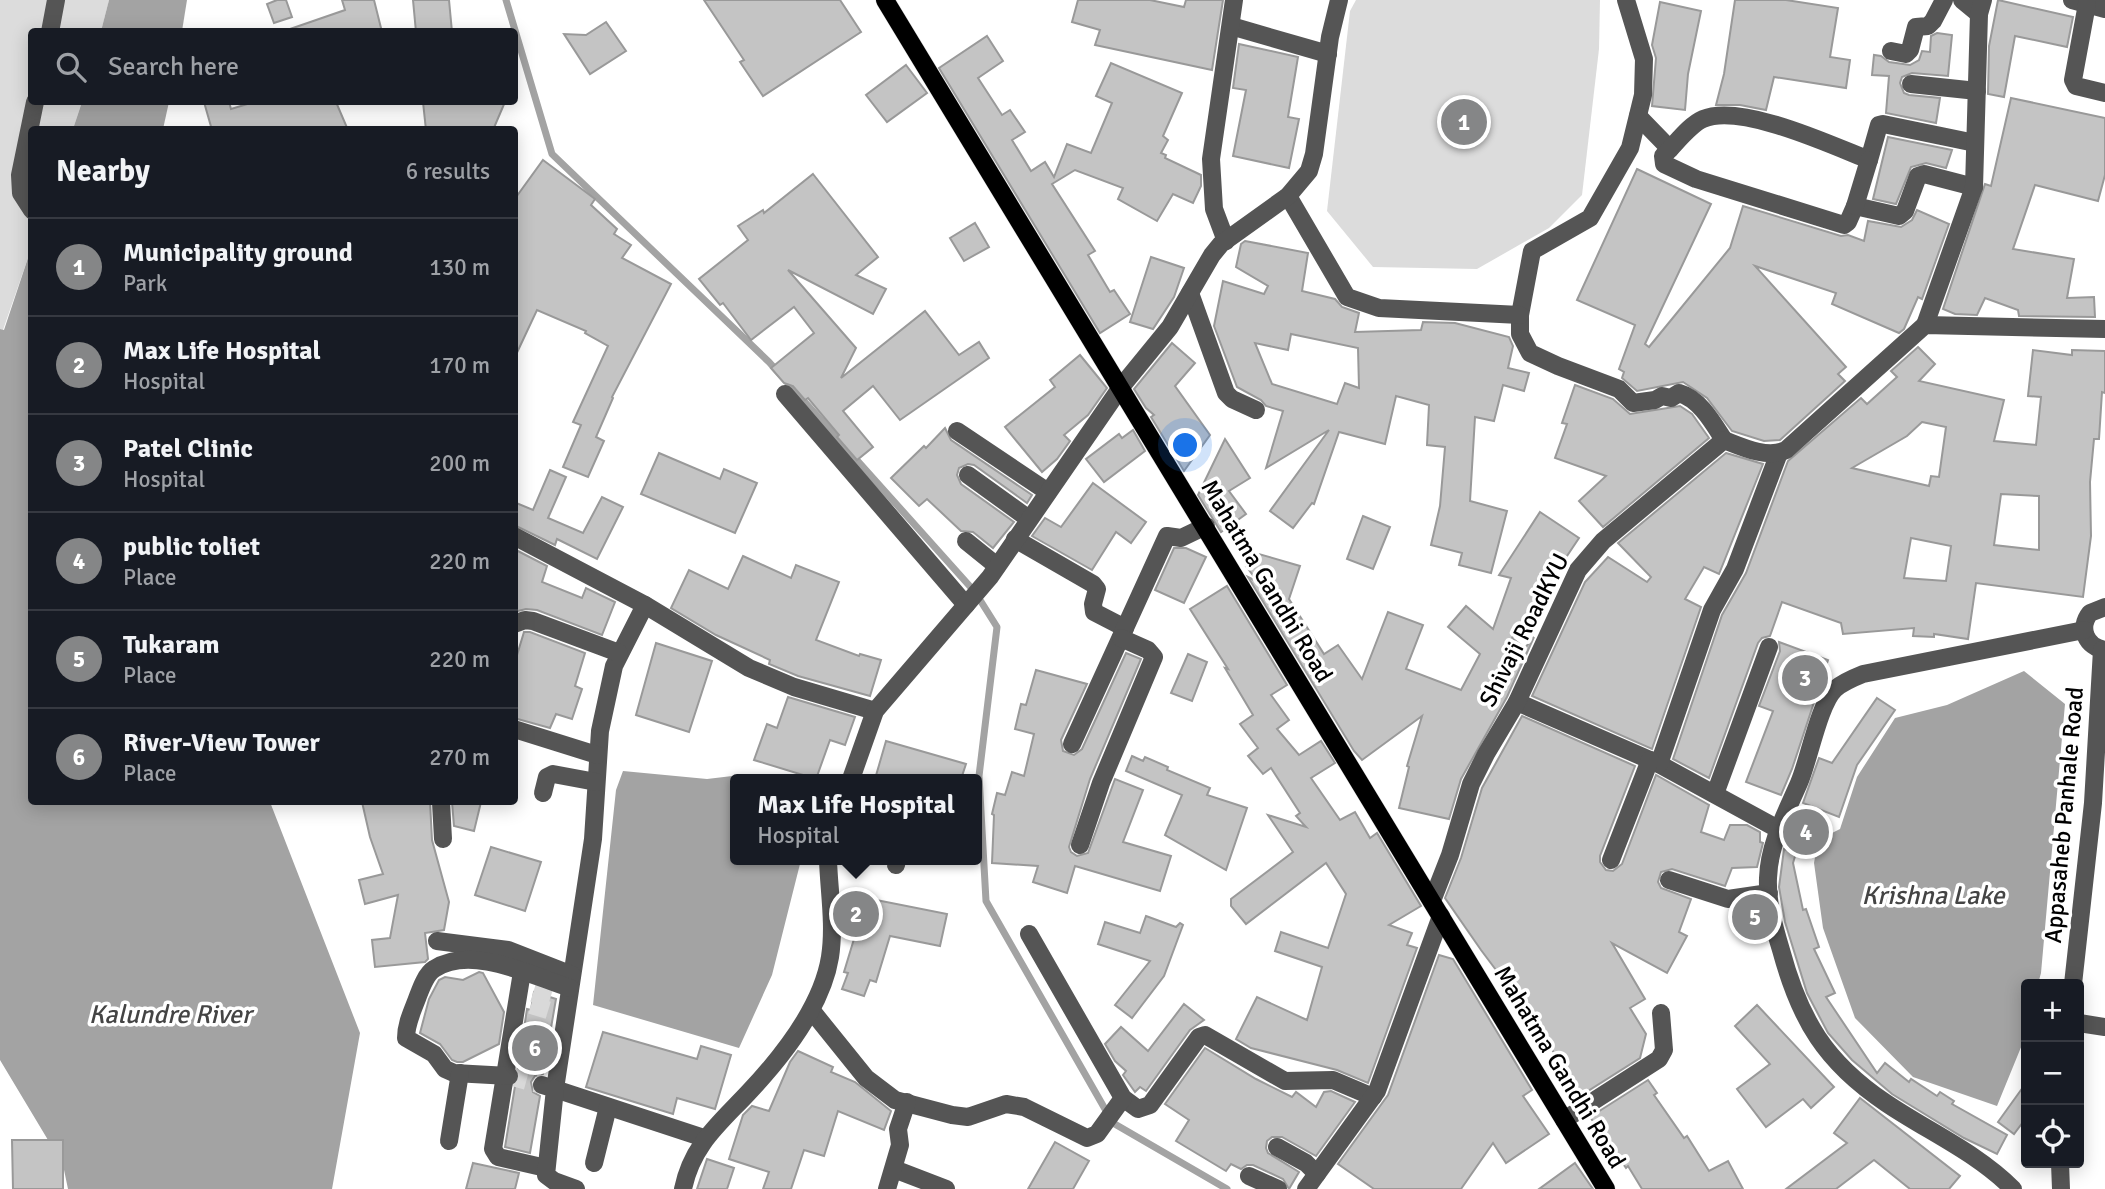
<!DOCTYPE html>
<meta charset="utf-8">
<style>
body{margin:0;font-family:Signika,sans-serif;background:#20242c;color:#f1f3f6}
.controls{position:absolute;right:21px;bottom:21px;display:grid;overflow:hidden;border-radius:7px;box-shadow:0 4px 18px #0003}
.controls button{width:63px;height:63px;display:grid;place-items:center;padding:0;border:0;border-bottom:2px solid #363941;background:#171b24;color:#f1f3f6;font:35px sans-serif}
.you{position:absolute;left:1186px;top:446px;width:24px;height:24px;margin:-18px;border:5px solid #fff;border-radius:50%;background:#1a73e8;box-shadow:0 0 0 10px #1a73e833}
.badge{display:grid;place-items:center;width:46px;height:46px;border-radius:50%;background:#858687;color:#fff;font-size:23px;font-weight:700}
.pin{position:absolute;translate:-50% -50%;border:4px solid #fff;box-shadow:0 2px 7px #0006}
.popup{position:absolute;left:730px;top:774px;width:252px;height:91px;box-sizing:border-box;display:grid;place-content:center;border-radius:7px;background:#171b24;filter:drop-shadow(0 2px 5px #0005);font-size:23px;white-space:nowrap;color:#9ea1a6}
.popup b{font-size:26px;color:#f1f3f6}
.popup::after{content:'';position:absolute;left:50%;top:100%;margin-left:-14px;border:14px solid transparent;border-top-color:#171b24}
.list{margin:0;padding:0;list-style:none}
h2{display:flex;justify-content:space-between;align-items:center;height:91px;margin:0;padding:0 28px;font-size:30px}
h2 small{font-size:23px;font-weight:400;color:#9ea1a6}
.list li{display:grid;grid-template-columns:46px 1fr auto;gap:21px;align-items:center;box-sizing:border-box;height:98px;padding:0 28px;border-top:2px solid #363941}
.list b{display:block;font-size:26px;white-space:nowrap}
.list p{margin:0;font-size:23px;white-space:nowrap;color:#9ea1a6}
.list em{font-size:23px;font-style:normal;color:#9ea1a6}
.icon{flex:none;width:38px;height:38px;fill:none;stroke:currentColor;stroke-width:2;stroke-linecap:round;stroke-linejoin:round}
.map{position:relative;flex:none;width:2105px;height:1189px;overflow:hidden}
.search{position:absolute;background:#171b24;box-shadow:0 4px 18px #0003;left:28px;top:28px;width:490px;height:77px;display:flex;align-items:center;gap:18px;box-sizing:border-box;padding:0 24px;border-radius:7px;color:#9ea1a6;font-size:26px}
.panel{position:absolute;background:#171b24;box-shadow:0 4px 18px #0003;left:28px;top:126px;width:490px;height:679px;border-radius:7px}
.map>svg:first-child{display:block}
</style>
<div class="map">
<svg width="2105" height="1189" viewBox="0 0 2105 1189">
<rect width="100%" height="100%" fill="#fff"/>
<g fill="#dcdcdc">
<polygon points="0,0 109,0 101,31 32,32 32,102 82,102 73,129 32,130 31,249 3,330 0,329"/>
<polygon points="1356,0 1600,0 1599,49 1582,195 1549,228 1477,269 1373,267 1327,211 1350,11"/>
</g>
<g fill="#a3a3a3">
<polygon points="109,0 187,0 182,31 101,31"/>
<polygon points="82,102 169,102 163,129 73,129"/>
<polygon points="31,249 32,802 270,802 360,1033 332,1189 68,1189 63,1165 0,1060 0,329 4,330"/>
<polygon points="2024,671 2065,704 2041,973 2038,984 2026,984 2026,1035 1997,1106 1913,1077 1855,1018 1823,928 1814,863 1818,840 1840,829 1857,777 1895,718 1947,705"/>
<polygon points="623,771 707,779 749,774 768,779 735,779 735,860 801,860 772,975 739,1048 593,1005 616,790"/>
</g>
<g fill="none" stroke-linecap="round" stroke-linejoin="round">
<polyline stroke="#a3a3a3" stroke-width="7" points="506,0 552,154 769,362 975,592 997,627 979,776 986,901 1113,1123 1227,1189"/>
</g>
<g fill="#c4c4c4" stroke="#999" stroke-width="2" fill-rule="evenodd">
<polygon points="277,0 286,0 292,17 274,23 267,4"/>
<polygon points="342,0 374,0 382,32 290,32 290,29 345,10"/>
<polygon points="413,0 449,0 452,32 416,32"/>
<polygon points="704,0 840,0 861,32 763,96 740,62 744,60"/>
<polygon points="1078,0 1150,0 1184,7 1186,0 1223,0 1212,70 1095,45 1100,30 1072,22"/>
<polygon points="1735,0 1786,0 1838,8 1830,57 1850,60 1846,88 1774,77 1766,110 1740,105 1716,105 1724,74"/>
<polygon points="1998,0 2073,17 2067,47 2015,36 2004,97 1988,94 1989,46"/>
<polygon points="1660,2 1701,11 1688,74 1685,110 1652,106 1656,58 1652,45"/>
<polygon points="606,22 626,51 590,74 564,34 586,35"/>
<polygon points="1937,33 1952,35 1948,76 1912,73 1902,77 1900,83 1904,93 1909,95 1940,98 1936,123 1886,113 1889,76 1872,75 1874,55 1881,56 1889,62 1910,65 1919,60 1922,51 1930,52 1931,36"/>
<polygon points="987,36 1003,61 978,78 1002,115 1010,110 1025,132 1012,140 1031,171 1045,162 1054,177 1067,144 1091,153 1112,103 1096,96 1111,63 1182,93 1163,136 1168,140 1161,153 1166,155 1165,158 1201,175 1201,186 1193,203 1173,194 1157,221 1118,199 1123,188 1075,170 1052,184 1095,251 1088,255 1110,292 1114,290 1130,314 1100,333 939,68"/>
<polygon points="1239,44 1298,57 1288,117 1299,119 1289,168 1233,156 1246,90 1233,88"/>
<polygon points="906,65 927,93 887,122 866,95"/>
<polygon points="2011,98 2105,118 2105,175 2098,201 2035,185 2013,249 2074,259 2067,298 2094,297 2095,317 2019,316 2018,310 1985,298 1977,315 1955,314 1943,309 1985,184 1991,186"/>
<polygon points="204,102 229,102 231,109 254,102 336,102 348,130 212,130"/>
<polygon points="423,102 505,102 493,130 426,130"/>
<polygon points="1888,137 1952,150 1946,168 1926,163 1911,167 1896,204 1873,199"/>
<polygon points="543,160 595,199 591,205 617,229 614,234 631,245 622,258 671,284 612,397 613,398 596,437 604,441 588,477 563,467 581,425 573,422 608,346 585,333 586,331 537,310 514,359 514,200"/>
<polygon points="1637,169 1711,204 1645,344 1649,347 1730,248 1743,206 1841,236 1848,235 1864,241 1868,221 1901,227 1912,220 1917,210 1949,224 1922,299 1918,297 1904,329 1899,333 1832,304 1836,293 1755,266 1846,367 1838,374 1845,381 1780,440 1764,441 1732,431 1707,398 1683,382 1637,391 1622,378 1624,372 1619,369 1635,325 1577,300"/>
<polygon points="813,174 878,257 856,275 886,289 873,314 788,270 856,348 841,378 925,311 959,355 979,342 989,358 900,420 873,386 843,411 873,447 857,460 837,437 839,435 808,398 805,400 793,386 784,383 771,368 814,333 794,307 751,340 723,303 720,305 699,279 748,240 738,226 763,210 764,213"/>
<polygon points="975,223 989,247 964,261 950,238"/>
<path d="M1245 241 1308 253 1302 291 1335 299 1342 307 1359 313 1355 332 1421 330 1423 322 1455 323 1509 337 1513 346 1508 368 1529 373 1524 391 1503 385 1494 421 1475 417 1470 501 1507 511 1491 573 1459 565 1462 553 1431 545 1440 506 1445 447 1427 445 1429 405 1396 396 1385 444 1339 432 1314 504 1312 503 1293 528 1270 511 1329 430 1266 468 1283 411 1266 406 1261 400 1237 387 1214 326 1223 281 1264 294 1268 286 1236 267 1241 244ZM1291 334 1358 348 1359 388 1345 383 1337 404 1272 384 1255 343 1288 350Z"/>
<polygon points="1151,257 1184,268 1174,297 1153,329 1130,322"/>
<polygon points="1172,343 1195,363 1175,386 1210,435 1184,471 1151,417 1154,415 1146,408 1134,389"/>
<path d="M1918 347 1935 364 1919 381 2004 400 1994 441 2036 445 2041 397 2028 396 2033 350 2072 355V350L2105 351V393L2102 392 2099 439H2094L2090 482 2091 536 2083 597 1976 583 1968 639 1934 634V637L1913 636 1914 628 1843 634 1841 623 1782 602 1770 636 1762 638 1758 643 1709 778 1673 759 1722 615 1746 573 1788 461 1861 398 1867 404 1897 377 1891 371ZM1922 422 1946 427 1939 477 1931 476 1929 486 1852 468 1907 436ZM2001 494 2039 496V550L1994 545ZM1911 538 1951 546 1946 581 1904 578Z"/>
<polygon points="1080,355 1107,388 1088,415 1064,435 1070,441 1057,459 1042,472 1005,427 1055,387 1050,380"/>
<polygon points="1575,385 1613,399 1630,414 1680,406 1692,414 1709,438 1603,527 1579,501 1606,476 1555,458 1567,424 1562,423"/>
<polygon points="945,428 951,440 1032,495 1027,503 974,465 968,464 959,468 957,475 961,484 1014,522 993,548 973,532 961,531 927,499 919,506 891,478 924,446 926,448"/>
<polygon points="1133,430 1145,451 1104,482 1086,459 1119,434 1122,438"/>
<polygon points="1225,439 1250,478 1229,491 1246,514 1221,532 1198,495"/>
<polygon points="659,453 720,479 724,469 757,483 735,533 641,494"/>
<polygon points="1726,453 1763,464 1719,574 1704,567 1685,599 1701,607 1652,749 1532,696 1585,582 1608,557 1647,582 1651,577 1618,543"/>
<polygon points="550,470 566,477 548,518 583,533 602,497 623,507 597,559 557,539 555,545 514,525 514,502 533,510"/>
<polygon points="1093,483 1146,522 1131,543 1116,532 1092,570 1032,536 1045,518 1061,527"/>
<polygon points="1540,512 1579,538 1512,638 1525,648 1534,637 1507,697 1461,779 1449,819 1399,808 1409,767 1407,766 1422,716 1362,760 1354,751 1248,577 1258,582 1246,566 1259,554 1300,566 1289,599 1324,654 1338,645 1362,679 1388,612 1423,625 1406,669 1461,690 1480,654 1448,627 1466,606 1493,629 1511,578 1499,575"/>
<polygon points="1363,516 1390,527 1373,569 1347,559"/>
<polygon points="1174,548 1186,548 1206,557 1184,603 1155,590"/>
<polygon points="514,549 547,566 542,582 582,598 586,588 615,602 602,635 537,610 526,609 514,612"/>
<polygon points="743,556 791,578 796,565 839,582 816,640 859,656 860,654 881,660 870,696 798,676 769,664 770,660 716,635 671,608 689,570 728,589"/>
<polygon points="1227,586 1287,685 1271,695 1289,720 1277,729 1299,755 1321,741 1335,763 1311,778 1340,820 1355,812 1370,838 1377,833 1421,906 1389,925 1412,933 1407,945 1417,948 1368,1083 1337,1070 1251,1048 1236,1039 1257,997 1307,1020 1322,967 1275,951 1281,932 1328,948 1346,894 1326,863 1246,924 1231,906 1231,899 1293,852 1268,815 1306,827 1296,816 1300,813 1271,768 1263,774 1248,756 1258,748 1240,724 1253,715 1225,668 1228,669 1190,609"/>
<polygon points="524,632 530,632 585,653 575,686 582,689 572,719 556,714 550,728 514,718 514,665"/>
<polygon points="1779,642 1828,660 1792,769 1781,795 1746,782 1773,711 1759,706 1780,651"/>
<polygon points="656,643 712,661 689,732 636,715"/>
<polygon points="1126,653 1141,659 1090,779 1069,847 1071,852 1077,856 1088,853 1115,779 1143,790 1123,842 1171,856 1160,891 1075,866 1067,893 1033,882 1038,866 992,863 994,815 992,814 997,793 1005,795 1012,772 1024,776 1034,734 1015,729 1021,704 1026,705 1036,670 1087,684 1061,740 1063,751 1074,755 1082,749"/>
<polygon points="1188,654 1207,662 1192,701 1171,693"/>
<polygon points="788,697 855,717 845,745 830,740 816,779 754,760 767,724 777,728"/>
<polygon points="1877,698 1895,710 1857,765 1839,817 1803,803 1819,758 1832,763"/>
<polygon points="1522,716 1635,766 1600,856 1600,862 1606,870 1613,871 1622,864 1656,775 1709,805 1701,832 1724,840 1730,825 1747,825 1760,832 1760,842 1763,843 1757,867 1732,868 1725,886 1672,869 1661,872 1658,882 1661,888 1691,899 1679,932 1687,936 1667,973 1612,943 1645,999 1630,1008 1646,1034 1640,1058 1580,1096 1525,1005 1523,1006 1481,950 1445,898 1461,858 1482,788"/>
<polygon points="886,741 966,764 961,779 875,779"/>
<polygon points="1132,756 1143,761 1145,757 1168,767 1167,770 1210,788 1207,795 1247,808 1226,870 1165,835 1182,795 1126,771"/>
<polygon points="362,802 430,802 432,840 449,902 444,930 425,933 428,959 425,962 375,967 372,940 390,938 398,895 365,904 359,880 383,874 370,837"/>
<polygon points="452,802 481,802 474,831 454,826"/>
<polygon points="1799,824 1818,824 1811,846 1794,841"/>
<polygon points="491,847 541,862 525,911 475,895"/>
<polygon points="1784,849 1796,853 1793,863 1803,910 1806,909 1819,947 1814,949 1835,993 1826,997 1877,1073 1885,1063 1909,1082 1911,1079 1937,1096 1940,1092 1954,1101 1952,1104 2007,1135 1997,1154 1964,1138 1892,1094 1852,1060 1828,1033 1807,993 1785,922 1779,887"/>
<polygon points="846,894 947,914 940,946 890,936 876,982 870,980 864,996 842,989 848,973 844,972 857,929 843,926 843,910"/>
<polygon points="1146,916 1176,927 1180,923 1183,925 1164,976 1132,1018 1115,1005 1150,961 1098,944 1105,922 1140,933"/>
<polygon points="1439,955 1453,959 1532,1090 1523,1096 1549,1134 1506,1163 1493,1143 1461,1189 1374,1189 1338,1164 1388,1095"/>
<polygon points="479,972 483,973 504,1012 499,1044 463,1062 457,1062 452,1060 440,1044 420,1033 429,999 439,980 445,977 463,980"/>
<polygon points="534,992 556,999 543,1074 535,1076 531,1082 533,1092 540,1096 530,1153 505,1147 515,1086 520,1077 518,1069 527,1009 531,1010"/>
<polygon points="1184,1004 1204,1020 1190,1030 1146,1091 1140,1087 1135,1092 1123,1075 1126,1071 1115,1061 1105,1044 1121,1027 1148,1051"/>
<polygon points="1757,1005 1834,1087 1811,1108 1803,1099 1766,1127 1737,1089 1770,1064 1735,1026"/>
<polygon points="603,1032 697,1059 701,1046 731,1055 715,1109 677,1098 673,1114 586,1087"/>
<polygon points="1205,1048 1256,1079 1292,1097 1296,1092 1316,1107 1324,1092 1331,1091 1355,1102 1316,1156 1282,1137 1272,1137 1267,1141 1266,1148 1268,1153 1299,1172 1289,1189 1283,1179 1253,1165 1247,1165 1241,1169 1231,1164 1226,1171 1176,1141 1189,1120 1165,1104"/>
<polygon points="798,1051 833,1067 831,1072 855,1082 891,1111 884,1130 838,1111 824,1156 804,1150 791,1189 763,1189 769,1172 729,1159 743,1115 752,1106 769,1111 790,1062"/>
<polygon points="1648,1080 1657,1093 1654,1095 1684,1138 1687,1136 1709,1171 1728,1161 1743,1189 1642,1189 1628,1166 1626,1168 1590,1117"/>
<polygon points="2026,1083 2026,1118 2014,1134 1998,1122"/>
<polygon points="1860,1098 1960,1176 1949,1189 1910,1189 1874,1160 1836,1189 1786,1189 1847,1143 1834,1133"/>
<polygon points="12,1140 63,1140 63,1189 13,1189"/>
<polygon points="1055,1142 1089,1161 1073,1189 1028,1189"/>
<polygon points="707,1159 734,1168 727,1189 697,1189"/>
<polygon points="473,1163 519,1173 515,1189 466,1189"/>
<polygon points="1575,1163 1593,1189 1539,1189"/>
</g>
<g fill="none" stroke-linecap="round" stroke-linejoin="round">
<g stroke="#d9d9d9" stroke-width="18" stroke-dasharray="18 9" stroke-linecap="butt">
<polyline points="533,993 556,1000"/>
<polyline points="531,1005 554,1012"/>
<polyline points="509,1076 542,1085"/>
</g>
<defs>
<polyline id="major" points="885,0 1606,1189"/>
</defs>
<use href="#major" stroke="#dbdbdb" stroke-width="19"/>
<g stroke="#555" stroke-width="18">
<path d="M1626 0 1644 59 1643 95 1630 148 1590 218 1532 251 1520 315V334L1530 353 1558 366 1619 389 1633 403 1655 400 1662 396 1671 398 1679 393C1700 399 1713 423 1724 440"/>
<polyline points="1962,0 1979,14"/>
<polyline points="2072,0 2105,9"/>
<polyline points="2087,4 2073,80 2076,86 2105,93"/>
<polyline points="1231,26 1328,54"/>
<polyline points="50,32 56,0"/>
<polyline points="1891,51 1906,54 1910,50 1916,27 1928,26 1933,21 1944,0"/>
<polyline points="1911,84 1977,91"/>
<polyline points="1638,116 1670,149"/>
<path d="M1974 187 1924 174 1918 176 1905 211 1899 216 1855 206 1848 222 1844 225 1696 179 1664 164 1663 156C1675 145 1689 125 1703 119 1741 103 1831 145 1869 160L1879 125 1883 124 1975 143"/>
<polyline points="1288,196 1347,297 1379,308 1520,315"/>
<polyline points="1855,206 1869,160"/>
<polyline points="32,210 21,193 20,175 35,102"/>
<polyline points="1226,241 1214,209 1211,159 1234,0"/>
<polyline points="1190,293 1226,393 1232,399 1256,410"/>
<polyline points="1925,325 1974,187 1979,14 1983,0"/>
<polyline points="785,394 966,605"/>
<polyline points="957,431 1048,492"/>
<polyline points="968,475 1029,519"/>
<polyline points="514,536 645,605 749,668 794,687 875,711"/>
<polyline points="1015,539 1093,584 1097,589 1093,604 1094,612 1125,628"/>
<polyline points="966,541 997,566"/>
<polyline points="645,605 614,666 600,731 593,839 555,1089 704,1138"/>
<path d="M2105 607 2090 613C2078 628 2086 647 2105 650"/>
<polyline points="514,624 525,620 533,621 619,653"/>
<polyline points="1517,702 1659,764 1778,829"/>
<polyline points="514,729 597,755"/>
<polyline points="1072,744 1167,536 1181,538 1206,526"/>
<polyline points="1659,764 1712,610 1735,569 1779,453"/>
<polyline points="851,779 875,711 990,577 1121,387 1170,327 1212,255 1221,244 1288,196 1309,171 1314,154 1330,37 1339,0"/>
<polyline points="543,793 547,777 553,774 596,782"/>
<polyline points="1715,794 1769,647"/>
<polyline points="441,802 443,839"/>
<polyline points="1080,845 1101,783 1154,657 1148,650 1121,638"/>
<polyline points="1611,860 1650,760"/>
<polyline points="896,865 897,860"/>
<polyline points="1669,880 1728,899 1769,893"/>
<path d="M1432 901 1450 855 1471 784 1486 754 1517 702 1578 570 1603 541 1724 440C1742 447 1767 459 1786 450L1925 325 2105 329"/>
<polyline points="1029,934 1123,1098 1138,1109 1150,1105 1199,1037 1205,1035 1285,1081 1333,1080 1373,1097"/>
<polyline points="437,941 508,950 572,975"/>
<polyline points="522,972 493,1149 498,1157 546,1168"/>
<polyline points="2073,984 2093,803 2102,650"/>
<polyline points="812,1011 866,1078 895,1100 952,1115 968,1117 1006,1104 1024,1107 1087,1138 1097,1134 1123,1098"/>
<polyline points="2079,1023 2105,1027"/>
<path d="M509 1076 454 1073 445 1069 434 1054 406 1038C406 1023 413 1010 418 996 421 988 426 974 434 969 471 944 532 976 570 988"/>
<polyline points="542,1085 555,1089 546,1175 554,1181 576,1189"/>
<polyline points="1564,1120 1659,1059 1664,1050 1661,1013"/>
<polyline points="449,1141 460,1073"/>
<polyline points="1277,1147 1306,1163 1317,1174"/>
<polyline points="594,1163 608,1107"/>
<polyline points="2060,1163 2061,1189"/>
<polyline points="894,1169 946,1189"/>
<polyline points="1249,1176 1278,1189"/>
<path d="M683 1189C692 1145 719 1124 748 1093 782 1057 822 1007 830 957 835 925 829 891 828 860"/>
<polyline points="887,1189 900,1145 898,1129 907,1102"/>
<polyline points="1306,1189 1377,1091 1441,916"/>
<path d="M2013 1189C1976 1152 1929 1132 1886 1103 1825 1062 1800 1020 1781 950 1774 927 1767 902 1768 878 1769 844 1786 813 1799 783 1809 760 1819 704 1835 689 1843 682 1853 678 1863 674L2084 630"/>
</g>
<use href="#major" stroke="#000" stroke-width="18"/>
</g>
<g text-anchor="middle" stroke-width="7" stroke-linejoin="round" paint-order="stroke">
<g font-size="24" fill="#000" stroke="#fff">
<text transform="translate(1267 581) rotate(59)" y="8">Mahatma Gandhi Road</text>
<text transform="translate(1524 630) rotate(-63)" y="8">Shivaji RoadKYU</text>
<text transform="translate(2064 815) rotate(-85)" y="8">Appasaheb Panhale Road</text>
<text transform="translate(1560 1067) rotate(59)" y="8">Mahatma Gandhi Road</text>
</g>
<g font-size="26" font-style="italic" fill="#444" stroke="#fff">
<text x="1933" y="904">Krishna Lake</text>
<text x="170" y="1023">Kalundre River</text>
</g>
</g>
</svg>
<div class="controls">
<button>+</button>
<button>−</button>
<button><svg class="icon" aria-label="locate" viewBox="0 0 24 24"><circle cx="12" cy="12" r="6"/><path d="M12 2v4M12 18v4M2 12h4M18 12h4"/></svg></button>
</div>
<div class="you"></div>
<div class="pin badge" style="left:1464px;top:122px">1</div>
<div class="pin badge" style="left:856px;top:914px">2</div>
<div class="popup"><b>Max Life Hospital</b>Hospital</div>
<div class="pin badge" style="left:1805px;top:678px">3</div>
<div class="pin badge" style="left:1806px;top:832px">4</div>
<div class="pin badge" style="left:1755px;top:917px">5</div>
<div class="pin badge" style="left:535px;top:1048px">6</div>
<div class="search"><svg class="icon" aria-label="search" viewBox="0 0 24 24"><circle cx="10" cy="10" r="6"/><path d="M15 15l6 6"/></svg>Search here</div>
<section class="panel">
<h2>Nearby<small>6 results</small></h2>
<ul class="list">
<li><span class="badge">1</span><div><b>Municipality ground</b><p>Park</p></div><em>130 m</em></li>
<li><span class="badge">2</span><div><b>Max Life Hospital</b><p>Hospital</p></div><em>170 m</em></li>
<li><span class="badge">3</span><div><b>Patel Clinic</b><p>Hospital</p></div><em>200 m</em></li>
<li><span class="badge">4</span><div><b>public toliet</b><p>Place</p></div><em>220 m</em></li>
<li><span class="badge">5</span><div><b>Tukaram</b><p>Place</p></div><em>220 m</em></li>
<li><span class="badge">6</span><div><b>River-View Tower</b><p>Place</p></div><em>270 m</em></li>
</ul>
</section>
</div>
